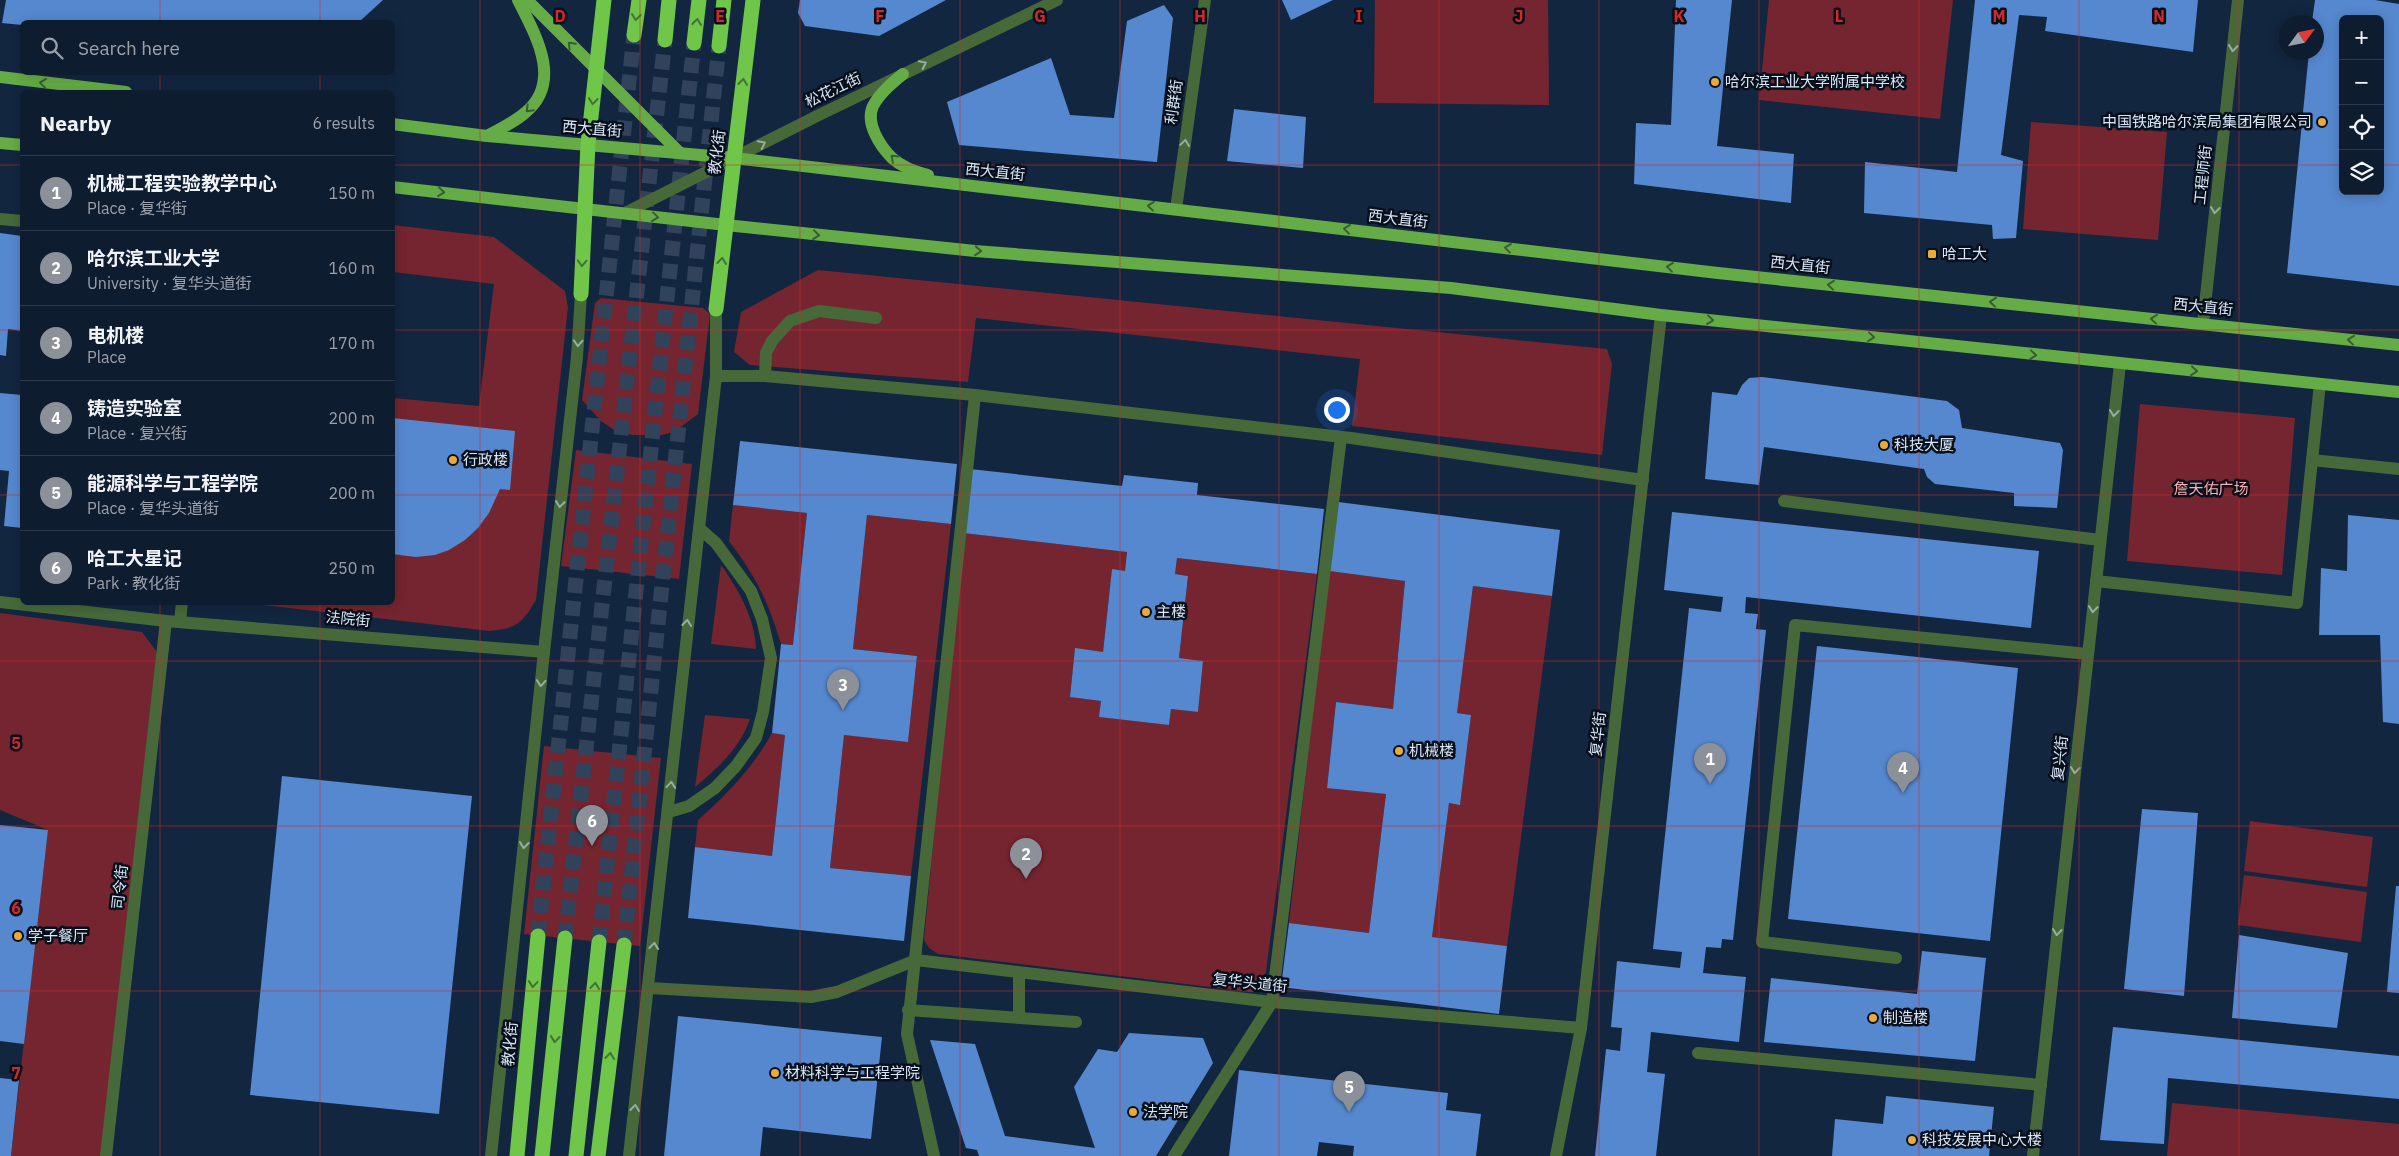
<!DOCTYPE html>
<meta charset="utf-8">
<style>
body{margin:0;font-family:"IBM Plex Sans","Noto Sans SC",sans-serif;background:#172538;color:#f1f3f6}
.controls{position:absolute;right:15px;top:15px;display:grid;overflow:hidden;border-radius:8px;box-shadow:0 2px 12px #0003}
.controls button{width:45px;height:45px;display:grid;place-items:center;padding:0;border:0;border-bottom:1px solid #2e3a4c;background:#0e1c30;color:#f1f3f6;font:25px sans-serif}
.compass{position:absolute;left:2279px;top:15px;width:45px;height:45px;border-radius:50%;background:#0e1c30;box-shadow:0 2px 12px #0003;rotate:57deg}
.you{position:absolute;left:1336px;top:409px;width:18px;height:18px;margin:-12px;border:4px solid #fff;border-radius:50%;background:#1a73e8;box-shadow:0 0 0 8px #1a73e833}
.badge{display:grid;place-items:center;width:32px;height:32px;border-radius:50%;background:#8c9099;color:#fff;font-size:16px;font-weight:700}
.pin{position:absolute;translate:-50% -41px;filter:drop-shadow(0 1px 2px #0008)}
.pin::after{content:'';position:absolute;top:26px;width:18px;height:15px;background:inherit;clip-path:polygon(0 0,100% 0,50% 100%)}
.list{margin:0;padding:0;list-style:none}
h2{display:flex;justify-content:space-between;align-items:center;height:65px;margin:0;padding:0 20px;font-size:21px}
h2 small{font-size:16px;font-weight:400;color:#9ba1ab}
.list li{display:grid;grid-template-columns:32px 1fr auto;gap:15px;align-items:center;box-sizing:border-box;height:75px;padding:0 20px;border-top:1px solid #2e3a4c}
.list b{display:block;font-size:19px;white-space:nowrap}
.list p{margin:0;font-size:16px;white-space:nowrap;color:#9ba1ab}
.list em{font-size:16px;font-style:normal;color:#9ba1ab}
.icon{flex:none;width:28px;height:28px;fill:none;stroke:currentColor;stroke-width:2;stroke-linecap:round;stroke-linejoin:round}
.map{position:relative;flex:none;width:2399px;height:1156px;overflow:hidden}
.search{position:absolute;background:#0e1c30;box-shadow:0 2px 12px #0003;left:20px;top:20px;width:375px;height:55px;display:flex;align-items:center;gap:12px;box-sizing:border-box;padding:0 18px;border-radius:8px;color:#9ba1ab;font-size:19px}
.panel{position:absolute;background:#0e1c30;box-shadow:0 2px 12px #0003;left:20px;top:90px;width:375px;height:515px;border-radius:8px}
.map>svg:first-child{display:block}
</style>
<div class="map">
<svg width="2399" height="1156" viewBox="0 0 2399 1156">
<rect width="100%" height="100%" fill="#132640"/>
<g fill="#75252f">
<polygon points="1375,0 1548,0 1549,105 1374,103"/>
<polygon points="1769,0 1953,0 1940,119 1759,100"/>
<polygon points="2031,122 2167,132 2158,240 2023,229"/>
<path d="M393 225 494 237 565 291 568 307 536 600C522 623 518 628 490 631L246 603 392 602 393 398 479 406 494 284 393 272Z"/>
<polygon points="818,270 1607,349 1612,364 1602,455 1352,426 1360,359 976,318 968,382 750,365 734,352 741,312"/>
<polygon points="601,298 703,308 710,314 698,414 674,432 662,435 632,435 614,430 601,421 582,400 595,303"/>
<polygon points="2140,404 2295,418 2282,575 2127,561"/>
<polygon points="576,450 692,464 679,579 561,566"/>
<path d="M733 505 807 513 793 645 781 644C768 601 757 578 729 541Z"/>
<polygon points="867,515 951,524 911,876 830,868 844,735 908,741 917,656 853,649"/>
<polygon points="963,533 1127,552 1125,571 1112,570 1103,652 1075,649 1070,697 1101,701 1100,717 1169,725 1171,709 1198,712 1203,661 1179,658 1188,576 1175,574 1177,558 1317,574 1266,972 1252,992 938,954 929,948 924,940"/>
<path d="M721 565C738 589 755 618 756 649L711 644Z"/>
<polygon points="1329,571 1405,581 1393,709 1336,702 1327,787 1386,794 1369,933 1289,923"/>
<polygon points="1473,586 1552,596 1507,946 1432,937 1449,803 1460,804 1471,715 1457,713"/>
<polygon points="0,613 142,632 157,652 102,1156 11,1156 48,830 0,810"/>
<path d="M705 715 750 719C740 748 718 768 695 787Z"/>
<path d="M772 733 785 735 772 856 695 847 698 820C728 793 752 769 772 733Z"/>
<polygon points="544,746 661,758 640,946 524,934"/>
<polygon points="2250,821 2373,837 2367,887 2244,871"/>
<polygon points="2244,875 2367,892 2361,942 2238,925"/>
<polygon points="2172,1103 2399,1124 2399,1156 2167,1156"/>
</g>
<g fill="#5688cf" fill-rule="evenodd">
<polygon points="6,0 383,0 359,22 22,22 22,25 2,23"/>
<polygon points="800,0 946,0 879,36 805,26 798,13"/>
<polygon points="1282,0 1333,0 1291,20"/>
<polygon points="1676,0 1732,0 1717,146 1794,154 1791,203 1634,184 1636,123 1671,125"/>
<polygon points="1975,0 2198,0 2193,52 2045,31 2047,17 2019,15 2001,155 2023,161 2016,238 1993,239 1992,225 1864,213 1865,162 1957,172"/>
<path d="M2315 0H2375L2399 4V286L2287 273 2309 52H2316V22H2312ZM2343 19H2380V191H2343Z"/>
<polygon points="1164,5 1173,18 1157,162 959,145 947,102 1051,58 1070,115 1114,118 1127,21"/>
<polygon points="1234,109 1306,117 1303,168 1227,161"/>
<polygon points="0,233 22,236 22,331 8,329 6,356 0,355"/>
<polygon points="1762,377 1947,401 1959,410 1962,428 2060,443 2063,450 2057,508 2014,506 2014,493 1935,484 1927,477 1924,469 1764,447 1759,485 1705,479 1712,392 1737,395 1742,385 1749,378"/>
<polygon points="0,393 22,395 22,528 4,526 9,471 0,470"/>
<polygon points="392,418 515,431 510,490 500,489 489,513 478,528 465,540 449,550 435,555 416,557 392,554"/>
<polygon points="740,441 957,464 951,524 867,515 853,649 917,656 908,742 844,735 830,868 911,876 904,941 688,918 695,847 772,856 785,735 772,733 781,644 793,645 807,513 733,505"/>
<polygon points="970,469 1122,486 1124,475 1198,483 1197,495 1324,509 1317,574 1177,558 1175,574 1188,576 1179,658 1203,661 1198,712 1171,709 1169,725 1099,717 1101,701 1070,697 1075,648 1103,652 1112,569 1125,571 1127,552 963,533"/>
<polygon points="1338,502 1560,530 1552,596 1473,586 1457,713 1471,715 1460,805 1449,803 1432,937 1507,946 1499,1014 1281,987 1289,923 1369,933 1386,794 1327,788 1336,702 1393,709 1405,581 1329,571"/>
<polygon points="1672,512 2039,551 2031,628 1746,597 1745,613 1758,614 1756,629 1766,630 1733,940 1722,939 1721,948 1706,947 1703,973 1746,977 1739,1042 1651,1032 1647,1072 1665,1074 1656,1156 1595,1156 1606,1049 1620,1051 1622,1028 1611,1027 1617,961 1680,968 1682,952 1653,949 1689,608 1721,612 1723,597 1664,590"/>
<polygon points="2348,515 2399,520 2399,724 2383,722 2380,635 2319,635 2321,568 2347,571"/>
<polygon points="1817,646 2018,668 1990,941 1788,919"/>
<polygon points="282,776 472,796 439,1114 250,1095"/>
<polygon points="2142,809 2198,813 2184,996 2124,989"/>
<polygon points="0,825 48,830 24,1044 0,1041"/>
<polygon points="2396,886 2399,886 2399,993 2387,992"/>
<polygon points="2239,935 2348,953 2337,1028 2232,1018"/>
<polygon points="1922,951 1986,958 1975,1061 1764,1042 1771,978 1917,994"/>
<polygon points="678,1016 882,1037 871,1139 763,1127 760,1156 664,1156"/>
<polygon points="2113,1027 2399,1056 2399,1099 2168,1078 2164,1144 2100,1140"/>
<polygon points="1129,1033 1203,1038 1213,1063 1156,1156 979,1156 977,1150 966,1148 930,1040 975,1044 1005,1136 1095,1148 1074,1087 1098,1049 1117,1052"/>
<polygon points="1239,1070 1448,1093 1446,1110 1481,1114 1476,1156 1353,1156 1354,1146 1319,1142 1317,1156 1229,1156"/>
<polygon points="0,1078 19,1080 11,1156 0,1156"/>
<polygon points="1886,1096 1994,1107 1989,1156 1832,1156 1835,1119 1883,1124"/>
</g>
<g fill="none" stroke-linecap="round" stroke-linejoin="round">
<g stroke="#31435b" stroke-width="15" stroke-dasharray="15 8" stroke-linecap="butt">
<polyline points="538,936 634,35"/>
<polyline points="565,938 665,40"/>
<polyline points="599,942 694,43"/>
<polyline points="624,945 719,46"/>
</g>
<g stroke="#47693a" stroke-width="12">
<polyline points="1176,209 1205,0"/>
<polyline points="625,213 819,115 1057,0"/>
<polyline points="0,219 22,221"/>
<polyline points="2203,324 2238,0"/>
<polyline points="716,376 765,376 975,395 907,1034 934,1156"/>
<polyline points="765,376 766,353 772,341 790,321 819,311 876,318"/>
<polyline points="975,395 1351,438 1643,480"/>
<polyline points="2312,460 2399,469"/>
<polyline points="1784,501 2100,540"/>
<polyline points="2096,581 2297,603 2320,384"/>
<polyline points="0,602 166,621 544,652"/>
<polyline points="180,622 182,602"/>
<polyline points="669,812 689,806 715,788 736,766 756,738 763,712 771,658 762,619 751,591 716,543 699,528"/>
<polyline points="1896,958 1762,942 1795,625 2088,654"/>
<polyline points="916,960 1272,1002 1581,1028"/>
<polyline points="649,988 811,997 837,992 916,960"/>
<polyline points="908,1010 1076,1022"/>
<polyline points="1019,1018 1019,973"/>
<polyline points="1698,1053 2041,1085"/>
<polyline points="106,1156 166,621"/>
<polyline points="491,1156 544,652 577,357 581,294"/>
<polyline points="629,1156 716,376 716,309"/>
<polyline points="1174,1156 1272,1002 1341,437"/>
<polyline points="1556,1156 1581,1028 1661,315"/>
<polyline points="2033,1156 2120,364"/>
</g>
<g stroke="#65ac46" stroke-width="12">
<polyline points="527,0 680,153"/>
<path d="M903 74C892 83 880 93 873 106 865 123 880 146 892 158 902 167 915 172 928 175"/>
<polyline points="0,77 126,92"/>
<polyline points="392,124 487,136 734,158 1718,273 2399,345"/>
<path d="M487 136C500 129 515 122 526 112 563 81 535 34 518 0"/>
<polyline points="0,143 22,145"/>
<polyline points="392,187 726,225 975,251 1451,288 1661,315 2399,392"/>
</g>
<g stroke="#70c649" stroke-width="15">
<polyline points="634,35 639,0"/>
<polyline points="665,40 669,0"/>
<polyline points="694,43 699,0"/>
<polyline points="719,46 724,0"/>
<polyline points="581,294 588,144 604,0"/>
<polyline points="716,309 753,0"/>
<polyline points="517,1156 538,936"/>
<polyline points="542,1156 565,938"/>
<polyline points="576,1156 599,942"/>
<polyline points="598,1156 624,945"/>
</g>
</g>
<defs><path id="oneway-chevron" d="M-2-3.5L2.5 0L-2 3.5" fill="none" stroke-width="1.6" stroke-linecap="round" stroke-linejoin="round" transform="scale(1.25)"/></defs>
<g stroke="#417434">
<use href="#oneway-chevron" transform="translate(636 17) rotate(97)"/>
<use href="#oneway-chevron" transform="translate(697 22) rotate(-83)"/>
<use href="#oneway-chevron" transform="translate(743 82) rotate(-83)"/>
<use href="#oneway-chevron" transform="translate(593 101) rotate(96)"/>
<use href="#oneway-chevron" transform="translate(722 261) rotate(-83)"/>
<use href="#oneway-chevron" transform="translate(582 263) rotate(93)"/>
<use href="#oneway-chevron" transform="translate(533 984) rotate(95)"/>
<use href="#oneway-chevron" transform="translate(595 986) rotate(-84)"/>
<use href="#oneway-chevron" transform="translate(555 1039) rotate(96)"/>
<use href="#oneway-chevron" transform="translate(610 1056) rotate(-83)"/>
</g>
<g stroke="#365e30">
<use href="#oneway-chevron" transform="translate(571 45) rotate(-134)"/>
<use href="#oneway-chevron" transform="translate(43 83) rotate(-173)"/>
<use href="#oneway-chevron" transform="translate(529 109) rotate(135)"/>
<use href="#oneway-chevron" transform="translate(894 158) rotate(-137)"/>
<use href="#oneway-chevron" transform="translate(441 192) rotate(6)"/>
<use href="#oneway-chevron" transform="translate(1151 206) rotate(-174)"/>
<use href="#oneway-chevron" transform="translate(655 217) rotate(7)"/>
<use href="#oneway-chevron" transform="translate(1347 229) rotate(-173)"/>
<use href="#oneway-chevron" transform="translate(816 235) rotate(6)"/>
<use href="#oneway-chevron" transform="translate(1508 248) rotate(-173)"/>
<use href="#oneway-chevron" transform="translate(978 251) rotate(5)"/>
<use href="#oneway-chevron" transform="translate(1670 267) rotate(-173)"/>
<use href="#oneway-chevron" transform="translate(1831 285) rotate(-174)"/>
<use href="#oneway-chevron" transform="translate(1993 302) rotate(-174)"/>
<use href="#oneway-chevron" transform="translate(2154 319) rotate(-174)"/>
<use href="#oneway-chevron" transform="translate(1710 320) rotate(6)"/>
<use href="#oneway-chevron" transform="translate(1871 337) rotate(6)"/>
<use href="#oneway-chevron" transform="translate(2351 340) rotate(-174)"/>
<use href="#oneway-chevron" transform="translate(2033 355) rotate(6)"/>
<use href="#oneway-chevron" transform="translate(2194 371) rotate(6)"/>
</g>
<g stroke="#97aea2">
<use href="#oneway-chevron" transform="translate(2233 48) rotate(96)"/>
<use href="#oneway-chevron" transform="translate(923 64) rotate(-26)"/>
<use href="#oneway-chevron" transform="translate(1185 143) rotate(-82)"/>
<use href="#oneway-chevron" transform="translate(762 144) rotate(-27)"/>
<use href="#oneway-chevron" transform="translate(2215 210) rotate(96)"/>
<use href="#oneway-chevron" transform="translate(578 343) rotate(93)"/>
<use href="#oneway-chevron" transform="translate(2114 413) rotate(96)"/>
<use href="#oneway-chevron" transform="translate(560 504) rotate(97)"/>
<use href="#oneway-chevron" transform="translate(2093 609) rotate(96)"/>
<use href="#oneway-chevron" transform="translate(687 623) rotate(-84)"/>
<use href="#oneway-chevron" transform="translate(541 683) rotate(95)"/>
<use href="#oneway-chevron" transform="translate(2075 770) rotate(96)"/>
<use href="#oneway-chevron" transform="translate(671 785) rotate(-85)"/>
<use href="#oneway-chevron" transform="translate(524 845) rotate(96)"/>
<use href="#oneway-chevron" transform="translate(2057 932) rotate(96)"/>
<use href="#oneway-chevron" transform="translate(654 946) rotate(-84)"/>
<use href="#oneway-chevron" transform="translate(635 1108) rotate(-83)"/>
</g>
<path fill="none" stroke="#d62828" stroke-width="1" stroke-opacity="0.55" d="M160 0V22M320 0V22M480 0V1156M640 0V1156M800 0V1156M960 0V1156M1120 0V1156M1279 0V1156M1439 0V1156M1599 0V1156M1759 0V1156M1919 0V1156M2079 0V1156M2239 0V1156M160 72V92M320 72V92M0 165H22M392 165H2343M2380 165H2399M0 330H22M392 330H2399M0 495H22M392 495H2399M160 602V1156M320 602V1156M0 661H2399M0 826H2399M0 991H2399"/>
<g fill="#eaaa39" stroke="#070f1b" stroke-width="2">
<circle cx="1715" cy="82" r="5"/>
<circle cx="2322" cy="122" r="5"/>
<rect x="1927" y="249" width="10" height="10" rx="2.5"/>
<circle cx="1884" cy="445" r="5"/>
<circle cx="453" cy="460" r="5"/>
<circle cx="1146" cy="612" r="5"/>
<circle cx="1399" cy="751" r="5"/>
<circle cx="18" cy="936" r="5"/>
<circle cx="1873" cy="1018" r="5"/>
<circle cx="775" cy="1073" r="5"/>
<circle cx="1133" cy="1112" r="5"/>
<circle cx="1912" cy="1140" r="5"/>
</g>
<g text-anchor="middle" stroke-width="5" stroke-linejoin="round" paint-order="stroke">
<g font-size="15" fill="#d9e6f7" stroke="#070f1b" text-anchor="start">
<text x="1725" y="87">哈尔滨工业大学附属中学校</text>
<text x="2312" y="127" text-anchor="end">中国铁路哈尔滨局集团有限公司</text>
<text x="1942" y="259">哈工大</text>
<text x="1894" y="450">科技大厦</text>
<text x="463" y="465">行政楼</text>
<text x="1156" y="617">主楼</text>
<text x="1409" y="756">机械楼</text>
<text x="28" y="941">学子餐厅</text>
<text x="1883" y="1023">制造楼</text>
<text x="785" y="1078">材料科学与工程学院</text>
<text x="1143" y="1117">法学院</text>
<text x="1922" y="1145">科技发展中心大楼</text>
</g>
<g font-size="15" fill="#d9e6f7" stroke="#070f1b">
<text transform="translate(833 90) rotate(-26)" y="5">松花江街</text>
<text transform="translate(1174 102) rotate(-82)" y="5">利群街</text>
<text transform="translate(592 129) rotate(5)" y="5">西大直街</text>
<text transform="translate(717 152) rotate(-83)" y="5">教化街</text>
<text transform="translate(995 172) rotate(6)" y="5">西大直街</text>
<text transform="translate(2203 175) rotate(-84)" y="5">工程师街</text>
<text transform="translate(1398 219) rotate(7)" y="5">西大直街</text>
<text transform="translate(1800 265) rotate(6)" y="5">西大直街</text>
<text transform="translate(2203 307) rotate(6)" y="5">西大直街</text>
<text transform="translate(348 619) rotate(5)" y="5">法院街</text>
<text transform="translate(1598 734) rotate(-84)" y="5">复华街</text>
<text transform="translate(2060 758) rotate(-84)" y="5">复兴街</text>
<text transform="translate(120 887) rotate(-84)" y="5">司令街</text>
<text transform="translate(1250 983) rotate(6)" y="5">复华头道街</text>
<text transform="translate(510 1044) rotate(-85)" y="5">教化街</text>
</g>
<g font-size="15" fill="#fbaeb0" stroke="#070f1b">
<text x="2211" y="494">詹天佑广场</text>
</g>
</g>
<g font-size="16" text-anchor="middle" font-weight="bold" fill="#d62828" stroke="#070f1b" stroke-width="5" stroke-linejoin="round" paint-order="stroke">
<text x="560" y="22">D</text>
<text x="720" y="22">E</text>
<text x="880" y="22">F</text>
<text x="1040" y="22">G</text>
<text x="1200" y="22">H</text>
<text x="1359" y="22">I</text>
<text x="1519" y="22">J</text>
<text x="1679" y="22">K</text>
<text x="1839" y="22">L</text>
<text x="1999" y="22">M</text>
<text x="2159" y="22">N</text>
<text x="16" y="749">5</text>
<text x="16" y="914">6</text>
<text x="16" y="1079">7</text>
</g>
</svg>
<div class="controls">
<button>+</button>
<button>−</button>
<button><svg class="icon" aria-label="locate" viewBox="0 0 24 24"><circle cx="12" cy="12" r="6"/><path d="M12 2v4M12 18v4M2 12h4M18 12h4"/></svg></button>
<button><svg class="icon" aria-label="layers" viewBox="0 0 24 24"><path d="M12 4l9 5-9 5-9-5zM3 14l9 5 9-5"/></svg></button>
</div>
<svg class="compass" viewBox="-18 -18 36 36"><path d="M0-13l5 13h-10z" fill="#e53935"/><path d="M0 13l5-13h-10z" fill="#9ba1ab"/></svg>
<div class="you"></div>
<div class="pin badge" style="left:1710px;top:784px">1</div>
<div class="pin badge" style="left:1026px;top:879px">2</div>
<div class="pin badge" style="left:843px;top:710px">3</div>
<div class="pin badge" style="left:1903px;top:793px">4</div>
<div class="pin badge" style="left:1349px;top:1112px">5</div>
<div class="pin badge" style="left:592px;top:846px">6</div>
<div class="search"><svg class="icon" aria-label="search" viewBox="0 0 24 24"><circle cx="10" cy="10" r="6"/><path d="M15 15l6 6"/></svg>Search here</div>
<section class="panel">
<h2>Nearby<small>6 results</small></h2>
<ul class="list">
<li><span class="badge">1</span><div><b>机械工程实验教学中心</b><p>Place · 复华街</p></div><em>150 m</em></li>
<li><span class="badge">2</span><div><b>哈尔滨工业大学</b><p>University · 复华头道街</p></div><em>160 m</em></li>
<li><span class="badge">3</span><div><b>电机楼</b><p>Place</p></div><em>170 m</em></li>
<li><span class="badge">4</span><div><b>铸造实验室</b><p>Place · 复兴街</p></div><em>200 m</em></li>
<li><span class="badge">5</span><div><b>能源科学与工程学院</b><p>Place · 复华头道街</p></div><em>200 m</em></li>
<li><span class="badge">6</span><div><b>哈工大星记</b><p>Park · 教化街</p></div><em>250 m</em></li>
</ul>
</section>
</div>
